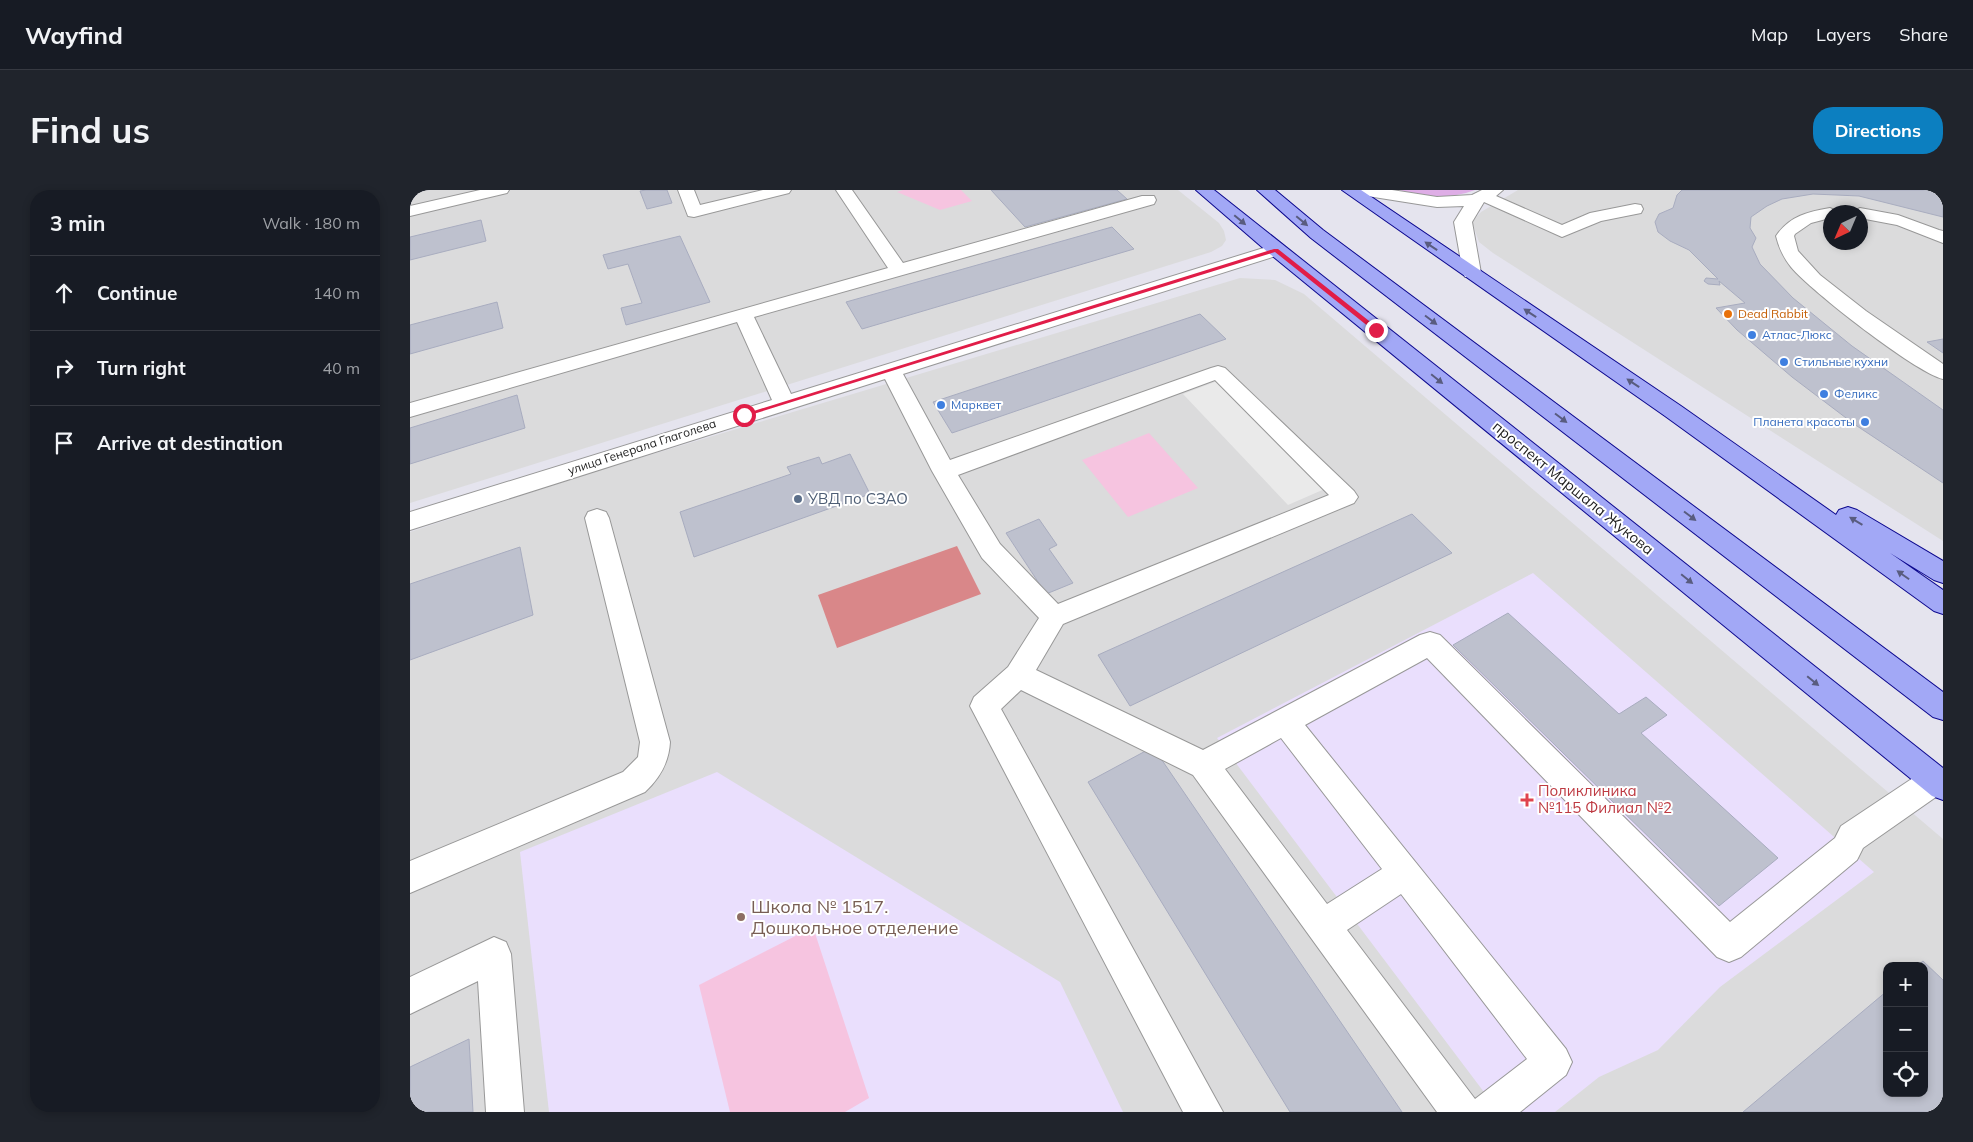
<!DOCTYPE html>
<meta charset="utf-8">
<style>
body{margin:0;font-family:Mulish,sans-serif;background:#20242c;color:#f1f3f6}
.controls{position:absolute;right:15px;bottom:15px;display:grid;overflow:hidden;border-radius:10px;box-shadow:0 2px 8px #0003}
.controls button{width:45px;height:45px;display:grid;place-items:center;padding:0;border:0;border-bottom:1px solid #363941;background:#171b24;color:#f1f3f6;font:25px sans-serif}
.compass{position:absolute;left:1413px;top:15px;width:45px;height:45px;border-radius:50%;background:#171b24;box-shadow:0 2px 8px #0003;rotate:224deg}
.stop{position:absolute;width:15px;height:15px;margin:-11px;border:4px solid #e11d48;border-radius:50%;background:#fff}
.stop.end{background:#e11d48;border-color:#fff;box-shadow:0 1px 5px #0008}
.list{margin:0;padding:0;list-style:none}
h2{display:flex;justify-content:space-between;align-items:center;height:65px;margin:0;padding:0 20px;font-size:21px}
h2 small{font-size:16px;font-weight:400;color:#9ea1a6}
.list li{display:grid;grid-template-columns:32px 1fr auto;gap:15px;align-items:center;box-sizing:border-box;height:75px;padding:0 20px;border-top:1px solid #363941}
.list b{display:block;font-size:19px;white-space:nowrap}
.list em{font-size:16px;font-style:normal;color:#9ea1a6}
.icon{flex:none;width:28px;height:28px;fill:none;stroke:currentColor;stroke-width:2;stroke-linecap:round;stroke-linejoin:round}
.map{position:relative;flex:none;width:1533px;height:922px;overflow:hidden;border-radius:20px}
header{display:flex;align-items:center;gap:30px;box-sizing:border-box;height:70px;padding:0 25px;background:#171b24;border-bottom:1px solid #363941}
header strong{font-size:24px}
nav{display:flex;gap:28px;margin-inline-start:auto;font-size:18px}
.intro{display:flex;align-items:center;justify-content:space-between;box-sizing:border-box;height:120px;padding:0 30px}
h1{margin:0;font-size:35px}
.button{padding:12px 22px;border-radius:20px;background:#0c7fc0;color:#fff;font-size:18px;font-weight:700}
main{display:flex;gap:30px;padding:0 30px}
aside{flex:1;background:#171b24;border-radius:20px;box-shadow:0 2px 8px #0003}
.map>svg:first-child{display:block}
</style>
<header>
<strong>Wayfind</strong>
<nav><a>Map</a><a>Layers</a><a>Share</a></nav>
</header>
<div class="intro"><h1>Find us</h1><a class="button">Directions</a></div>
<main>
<aside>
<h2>3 min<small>Walk · 180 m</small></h2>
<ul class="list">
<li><svg class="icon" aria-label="ahead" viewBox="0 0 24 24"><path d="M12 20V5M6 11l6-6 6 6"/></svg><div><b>Continue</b></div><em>140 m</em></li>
<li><svg class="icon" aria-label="right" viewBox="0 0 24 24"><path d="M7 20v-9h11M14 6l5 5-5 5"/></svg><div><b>Turn right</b></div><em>40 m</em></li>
<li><svg class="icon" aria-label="arrive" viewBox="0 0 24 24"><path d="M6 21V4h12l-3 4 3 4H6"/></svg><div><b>Arrive at destination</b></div></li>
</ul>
</aside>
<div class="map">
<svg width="1533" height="922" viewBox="0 0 1533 922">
<rect width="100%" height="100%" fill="#e5e4ee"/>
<g fill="#dbdbdc" fill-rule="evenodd">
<polygon points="0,0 768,0 809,33 814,41 816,50 812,56 801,62 0,313"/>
<path d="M1108 0H1533V351L1083 63 1069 52 1062 32 1071 22ZM1420 22H1450V52H1420Z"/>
<path d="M830 88 865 90 894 104 1533 649V922H0V342L196 278ZM1477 776H1514V903H1477Z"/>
</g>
<g fill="#eadffd">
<polygon points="1123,383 1464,682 1310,797 1248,860 1189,887 1145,922 1089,922 807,548"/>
<polygon points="307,582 650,792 713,922 139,922 110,662"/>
</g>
<path fill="#deade6" d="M989 0H1065C1041 9 1013 9 989 0Z"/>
<g fill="#f6c4e0">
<polygon points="493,0 551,0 562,11 530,20 487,2"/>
<polygon points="739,243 788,298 718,327 672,270"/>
<polygon points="403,737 459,908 435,922 320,922 289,795"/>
</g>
<polygon fill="#d98789" points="547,356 571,404 427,458 408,405"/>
<polygon fill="#eaeaea" points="823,185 933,291 878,315 773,204"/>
<g fill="#bec1ce" stroke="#a8acbf">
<polygon points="236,0 257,0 262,13 237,19 230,1"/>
<polygon points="581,0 707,0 717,9 615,37"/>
<polygon points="1272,0 1524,0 1533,3 1533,27 1449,6 1403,4 1372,9 1357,16 1341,27 1340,38 1346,48 1342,57 1350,74 1383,108 1442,156 1533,220 1533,293 1444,234 1382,187 1327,140 1306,118 1335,113 1309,91 1310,95 1298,94 1294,91 1296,88 1308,89 1279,60 1260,51 1248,42 1245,32 1249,24 1263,18 1267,5"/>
<polygon points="71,30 76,51 0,70 0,47"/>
<polygon points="702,37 724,59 452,139 436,112"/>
<polygon points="270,46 300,112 216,135 211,118 232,113 218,74 198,79 193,65"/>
<polygon points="87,112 93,138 0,164 0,135"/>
<polygon points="790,124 816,149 542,243 523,212"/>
<polygon points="1533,149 1533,163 1517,152"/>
<polygon points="107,205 115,238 0,274 0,238"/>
<polygon points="440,264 460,304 284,367 270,322 381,284 377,277 409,267 412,274"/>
<polygon points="1002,324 1042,363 720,516 688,465"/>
<polygon points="629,329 647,355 639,359 663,393 636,404 596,343"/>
<polygon points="110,357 123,425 0,470 0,394"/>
<polygon points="1098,423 1209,524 1236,507 1257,525 1231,543 1368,668 1309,716 1043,455"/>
<polygon points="743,557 992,922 880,922 678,592"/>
<polygon points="1513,771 1533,790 1533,919 1529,922 1333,922 1477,801 1477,903 1514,903 1514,776 1507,776"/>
<polygon points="59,849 63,922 0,922 0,877"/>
</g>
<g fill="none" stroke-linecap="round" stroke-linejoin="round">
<defs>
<g id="minor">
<polygon points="70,0 99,0 97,3 0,26 0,16"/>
<polygon points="268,0 284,0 290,15 353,0 381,0 379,3 284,27 278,26"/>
<path d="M426 0H442L493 73 732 6H744L746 10 744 14 344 127 381 204 860 56H872L875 60 872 64 493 184 540 270 801 178 808 176 815 178 944 301 948 307 944 313 653 434 626 480 793 560 1010 445 1020 442 1030 445 1320 732 1425 648 1431 636 1515 580 1526 576 1533 579V602L1453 658 1447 670 1331 767 1319 772 1307 767 1017 468 895 535 1156 859 1162 872 1156 885 1110 922H1027L783 585 611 500 591 519 813 922H773L560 516 564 507 598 477 629 428 572 368 522 281 475 189 0 340V322L362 210 327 132 0 227V213L478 78ZM805 190 919 305 648 414 590 354 548 285ZM871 548 972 679 917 714 815 579ZM991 704 1117 869 1065 909 937 740Z"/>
<polygon points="943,0 982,0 1027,7 1062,5 1072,0 1093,0 1086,6 1152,35 1180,23 1225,14 1231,15 1233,19 1231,23 1191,31 1152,47 1074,12 1062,32 1071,83 1069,87 1055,87 1053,83 1044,32 1054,16 1027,17 951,5"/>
<path d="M1420 18 1428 22H1420V28L1401 33 1385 44 1384 46 1388 61 1410 85 1456 121 1533 174V189C1505 182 1401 101 1381 77 1373 67 1369 58 1366 46 1380 26 1397 22 1420 18Z"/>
<polygon points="1450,18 1488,25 1529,40 1533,41 1533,53 1487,35 1450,28 1450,22 1442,22"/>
<path d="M187 319 196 322 199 328 260 552C259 572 250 588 235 602L0 703V671L213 582 228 567 230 552 175 328 178 322Z"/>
<polygon points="84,747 96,752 101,764 114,922 76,922 68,791 0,824 0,787"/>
</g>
<g id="major">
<polygon points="786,0 804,0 1533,578 1533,610 1522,606 860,64"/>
<polygon points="847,0 865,0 913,40 1533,502 1533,530 1523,527 901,48"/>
<polygon points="932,0 951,0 1271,216 1426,325 1429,320 1438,317 1447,320 1533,371 1533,393 1524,390 1480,363 1533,400 1533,424 1524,421 1255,226"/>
</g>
</defs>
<use href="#minor" stroke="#989898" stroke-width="2"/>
<use href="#major" stroke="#0d098f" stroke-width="2"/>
<use href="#minor" fill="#fff" fill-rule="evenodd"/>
<use href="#major" fill="#a2a8f6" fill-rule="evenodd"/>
</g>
<defs><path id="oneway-solid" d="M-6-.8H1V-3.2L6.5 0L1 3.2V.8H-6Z" transform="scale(1.25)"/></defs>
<g fill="#595c7f">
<use href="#oneway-solid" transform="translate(830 30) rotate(40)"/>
<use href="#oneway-solid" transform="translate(892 31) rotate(40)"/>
<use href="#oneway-solid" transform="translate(1021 56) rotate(-146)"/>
<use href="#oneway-solid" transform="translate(1120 123) rotate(-146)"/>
<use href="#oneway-solid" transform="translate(1021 130) rotate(37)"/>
<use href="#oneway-solid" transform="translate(1027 189) rotate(39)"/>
<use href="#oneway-solid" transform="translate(1223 193) rotate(-146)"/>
<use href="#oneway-solid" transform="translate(1151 228) rotate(37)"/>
<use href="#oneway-solid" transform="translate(1280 326) rotate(37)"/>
<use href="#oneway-solid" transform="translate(1446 331) rotate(-149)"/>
<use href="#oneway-solid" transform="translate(1493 385) rotate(-145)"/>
<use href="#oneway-solid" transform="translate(1277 389) rotate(39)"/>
<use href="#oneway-solid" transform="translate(1403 491) rotate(39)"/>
</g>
<polygon fill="#e11d48" points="864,59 868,59 968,138 968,141 964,141 865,62 337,226 331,225"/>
<circle fill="#e8710a" stroke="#fff" stroke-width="2" cx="1318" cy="124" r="5"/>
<g fill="#3f7fe0" stroke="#fff" stroke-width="2">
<circle cx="1342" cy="145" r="5"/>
<circle cx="1374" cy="172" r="5"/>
<circle cx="1414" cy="204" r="5"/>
<circle cx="531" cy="215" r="5"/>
<circle cx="1455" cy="232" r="5"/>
</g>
<circle fill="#5c6f8a" stroke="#fff" stroke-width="2" cx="388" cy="309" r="5"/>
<path fill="#e0444e" stroke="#fff" stroke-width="2" d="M1114.5 602.5h5v5h5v5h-5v5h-5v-5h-5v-5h5z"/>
<circle fill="#8d6e63" stroke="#fff" stroke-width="2" cx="331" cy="727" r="5"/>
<g text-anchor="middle" stroke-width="4" stroke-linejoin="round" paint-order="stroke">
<g font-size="12" fill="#c56008" stroke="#fff" text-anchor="start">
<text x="1328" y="128">Dead Rabbit</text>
</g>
<g font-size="12" fill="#366cbe" stroke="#fff" text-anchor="start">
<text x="1352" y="149">Атлас-Люкс</text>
<text x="1384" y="176">Стильные кухни</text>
<text x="1424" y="208">Феликс</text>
<text x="541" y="219">Марквет</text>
<text x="1445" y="236" text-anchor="end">Планета красоты</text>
</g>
<g font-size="12" fill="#1e1e1e" stroke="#fff">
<text transform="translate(232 257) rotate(-18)" y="4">улица Генерала Глаголева</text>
</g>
<g font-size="15" fill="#1e1e1e" stroke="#fff">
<text transform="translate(1163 298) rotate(39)" y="5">проспект Маршала Жукова</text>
</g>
<g font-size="15" fill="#4e5e75" stroke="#fff" text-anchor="start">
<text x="398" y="314">УВД по СЗАО</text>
</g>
<g font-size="15" fill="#be3a42" stroke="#fff" text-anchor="start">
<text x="1128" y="606">Поликлиника<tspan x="1128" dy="17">№115 Филиал №2</tspan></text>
</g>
<g font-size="18" fill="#785e54" stroke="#fff" text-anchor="start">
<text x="341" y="723">Школа № 1517.<tspan x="341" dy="21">Дошкольное отделение</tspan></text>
</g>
</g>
</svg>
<div class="controls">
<button>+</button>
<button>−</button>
<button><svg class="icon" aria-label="locate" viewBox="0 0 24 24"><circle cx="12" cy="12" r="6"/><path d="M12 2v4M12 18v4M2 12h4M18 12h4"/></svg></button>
</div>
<svg class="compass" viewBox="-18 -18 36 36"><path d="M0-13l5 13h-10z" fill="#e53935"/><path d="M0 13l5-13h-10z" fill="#9ea1a6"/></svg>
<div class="stop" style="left:334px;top:225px"></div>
<div class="stop end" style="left:966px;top:140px"></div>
</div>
</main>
